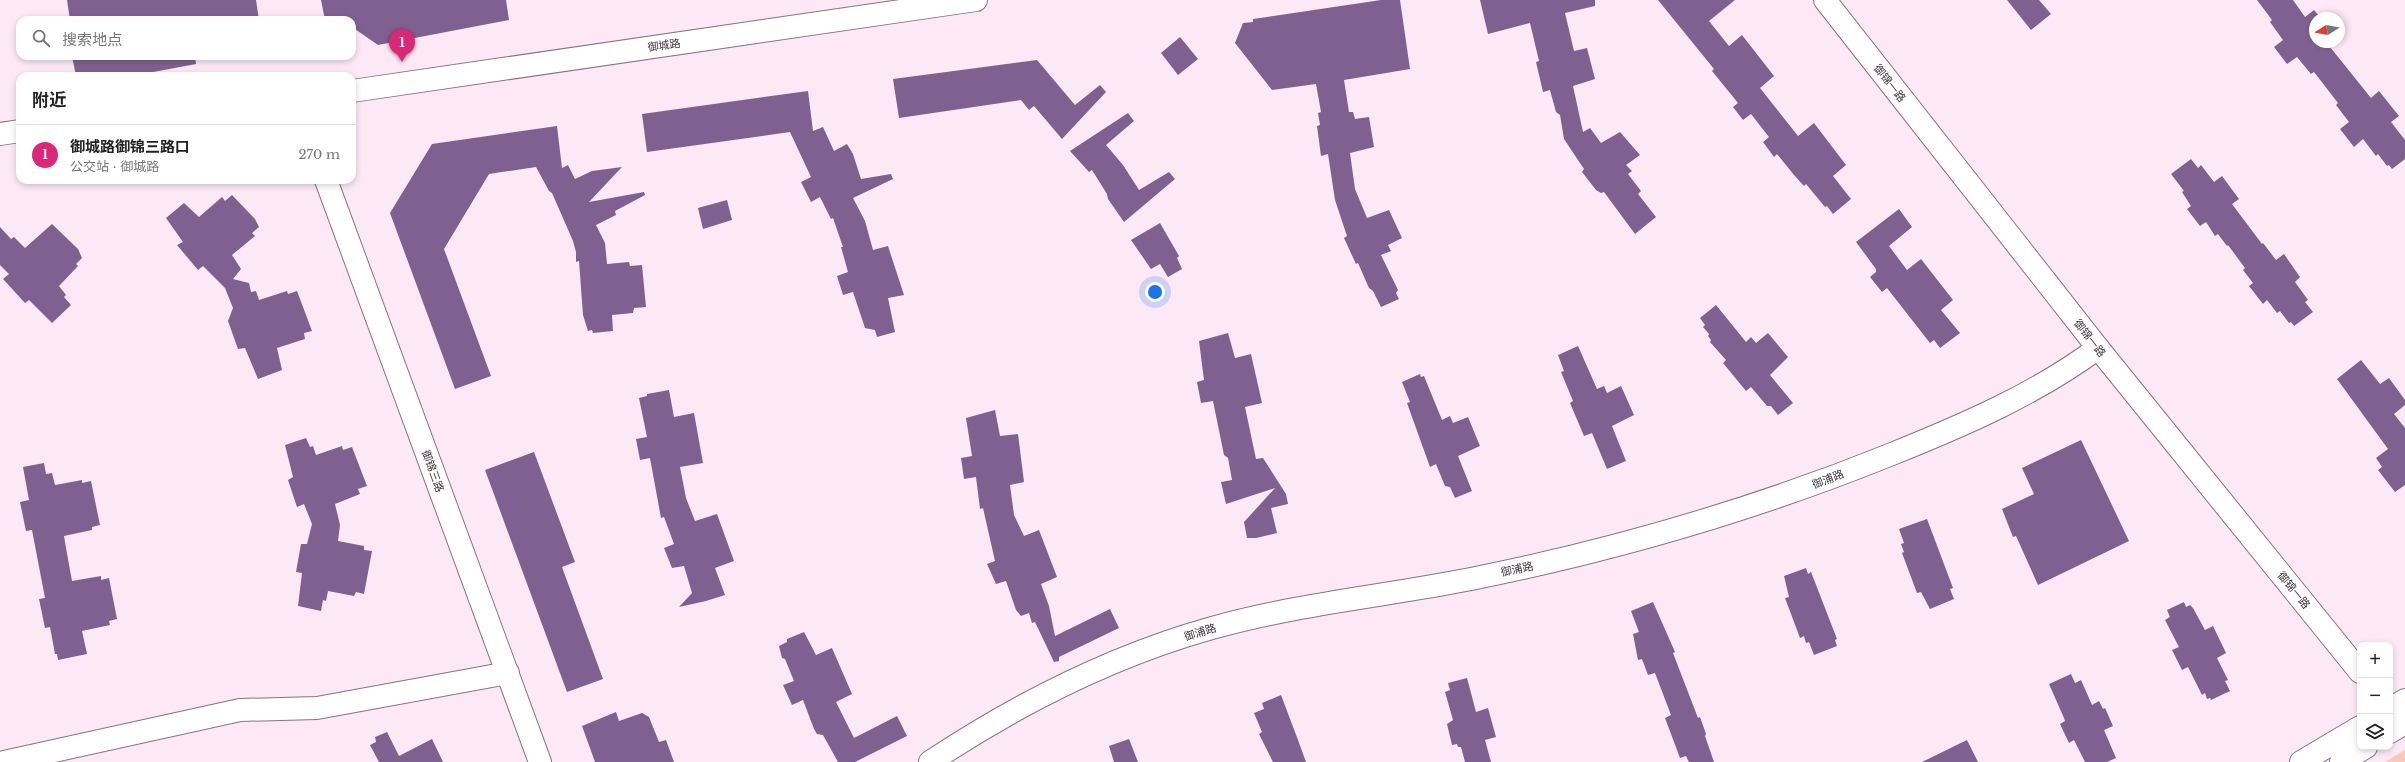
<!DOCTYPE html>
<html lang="zh">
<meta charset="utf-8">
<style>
body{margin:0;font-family:"Libre Baskerville","Noto Sans SC",serif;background:#f2f2f2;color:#222}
.controls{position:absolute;right:12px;bottom:12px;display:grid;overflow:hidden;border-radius:8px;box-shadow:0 2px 6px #0003}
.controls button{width:36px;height:36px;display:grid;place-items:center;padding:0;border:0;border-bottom:1px solid #e0e0e0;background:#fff;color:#222;font:20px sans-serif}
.compass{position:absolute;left:2309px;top:12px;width:36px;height:36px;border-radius:50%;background:#fff;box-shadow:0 2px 6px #0003;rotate:259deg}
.you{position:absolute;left:1155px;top:292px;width:14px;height:14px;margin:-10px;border:3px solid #fff;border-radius:50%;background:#1a73e8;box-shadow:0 0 0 6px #1a73e833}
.badge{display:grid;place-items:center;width:26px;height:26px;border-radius:50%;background:#db2777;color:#fff;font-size:13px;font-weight:700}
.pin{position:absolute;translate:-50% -33px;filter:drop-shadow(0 1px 2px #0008)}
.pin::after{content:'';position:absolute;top:21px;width:14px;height:12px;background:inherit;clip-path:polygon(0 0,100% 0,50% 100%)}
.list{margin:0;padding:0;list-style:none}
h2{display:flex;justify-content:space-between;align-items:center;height:52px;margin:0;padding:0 16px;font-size:17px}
h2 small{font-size:13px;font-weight:400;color:#767676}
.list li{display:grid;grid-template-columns:26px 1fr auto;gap:12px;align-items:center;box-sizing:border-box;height:60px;padding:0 16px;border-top:1px solid #e0e0e0}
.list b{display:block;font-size:15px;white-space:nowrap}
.list p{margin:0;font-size:13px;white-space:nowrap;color:#767676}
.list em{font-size:13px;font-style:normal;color:#767676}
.icon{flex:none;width:22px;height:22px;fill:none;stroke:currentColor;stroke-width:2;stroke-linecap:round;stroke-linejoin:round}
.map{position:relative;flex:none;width:2405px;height:762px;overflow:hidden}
.search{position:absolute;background:#fff;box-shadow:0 2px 6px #0003;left:16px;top:16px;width:340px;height:44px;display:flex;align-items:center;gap:10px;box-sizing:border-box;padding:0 14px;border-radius:12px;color:#767676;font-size:15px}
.panel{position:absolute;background:#fff;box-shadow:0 2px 6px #0003;left:16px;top:72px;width:340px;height:112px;border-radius:12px}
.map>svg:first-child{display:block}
</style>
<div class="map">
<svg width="2405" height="762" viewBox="0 0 2405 762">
<rect width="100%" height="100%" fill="#fce9f5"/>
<polygon fill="#f8c7be" points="2405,750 2405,762 2385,762"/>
<g fill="#806090">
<polygon points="67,0 256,0 259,20 70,20"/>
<polygon points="321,0 506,0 509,20 378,45 352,27 352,20 325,20"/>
<polygon points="1381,0 1400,0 1410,69 1344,80 1349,112 1353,112 1355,119 1369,117 1374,147 1350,153 1355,189 1367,218 1389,210 1402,238 1388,245 1391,251 1381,255 1398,290 1396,293 1399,299 1381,307 1373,291 1369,288 1358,263 1356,264 1344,238 1347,236 1335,200 1328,154 1321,156 1317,126 1320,125 1318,113 1321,112 1316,84 1272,90 1235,43 1243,23 1253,22 1253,19"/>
<polygon points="1480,0 1595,0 1595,6 1565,13 1574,51 1587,48 1595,79 1573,86 1583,132 1590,128 1601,143 1620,132 1640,155 1626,165 1632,171 1628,174 1641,191 1638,194 1656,217 1635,234 1604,192 1601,193 1596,190 1582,172 1584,169 1564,139 1560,115 1556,112 1550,90 1543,92 1536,62 1539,61 1530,23 1488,34"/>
<polygon points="1658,0 1735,0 1709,21 1729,46 1742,35 1774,76 1760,88 1798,136 1814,123 1846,165 1833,176 1851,199 1833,214 1827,206 1825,207 1806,184 1804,186 1794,175 1777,154 1774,157 1763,142 1769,137 1751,114 1743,120 1733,107 1738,103 1712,71 1714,69"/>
<polygon points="2007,0 2039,0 2051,14 2031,30"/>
<polygon points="2257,0 2293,0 2305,17 2314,10 2321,18 2315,18 2315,42 2326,42 2371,98 2379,91 2399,116 2391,122 2405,140 2405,159 2392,169 2389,165 2387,166 2378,154 2376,156 2363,139 2354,147 2340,129 2349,122 2336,105 2338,103 2314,72 2311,74 2297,57 2287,64 2274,47 2283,40 2270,22 2272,20"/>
<polygon points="1180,37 1198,59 1178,75 1161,53"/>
<polygon points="72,56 195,56 196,64 132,76 76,76"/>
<polygon points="1037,60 1075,105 1100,85 1106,92 1062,139 1034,106 1029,110 1021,100 899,118 893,79"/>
<polygon points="808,91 813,131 823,127 834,151 847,144 853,154 861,179 891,174 893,179 853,198 865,221 873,250 888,246 904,295 888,298 895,332 877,337 875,330 865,328 853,292 843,295 837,276 848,272 841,247 843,247 833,218 831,219 820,197 811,202 801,182 811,177 790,132 647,152 642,114"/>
<polygon points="1128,113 1134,121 1106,145 1123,165 1139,190 1169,172 1175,179 1124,222 1108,199 1107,194 1092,170 1089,172 1070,151"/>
<polygon points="557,126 562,168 568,165 575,179 592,171 622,167 589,202 644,192 645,195 615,211 616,215 596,225 605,243 607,264 629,262 630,266 642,265 646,307 634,308 633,313 612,315 613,331 593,333 592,330 588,331 583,315 579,261 576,262 576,252 573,241 552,193 549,191 536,167 489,174 444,249 491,376 455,389 390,213 432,144"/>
<polygon points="2191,159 2198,168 2201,165 2214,182 2222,176 2239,199 2232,204 2262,244 2263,243 2276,260 2284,254 2300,277 2295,282 2308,300 2305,302 2313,312 2294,326 2291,322 2289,323 2280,311 2277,313 2267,300 2263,304 2249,286 2253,283 2243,270 2245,268 2228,245 2227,246 2218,234 2215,236 2206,222 2200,226 2187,209 2191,206 2182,192 2184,191 2171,174"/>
<polygon points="232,195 255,219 259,227 252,233 255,236 232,255 241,269 233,279 249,283 251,292 256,291 259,300 287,291 288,294 297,291 312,331 304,333 305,339 277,348 282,370 258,379 245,348 238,349 228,321 233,308 225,288 203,266 198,270 177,245 183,242 166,218 184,203 199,217 222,197 225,201"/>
<polygon points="727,200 732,220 703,229 698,208"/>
<polygon points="1899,209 1912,227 1889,246 1907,270 1921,259 1953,300 1941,310 1960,333 1940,348 1934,340 1930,343 1887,288 1882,292 1870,277 1876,272 1876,269 1856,242"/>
<polygon points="1160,223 1179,256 1177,258 1182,269 1168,277 1160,264 1151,269 1131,240"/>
<polygon points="52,224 78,249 82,258 76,264 78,266 59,286 66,295 64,297 71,305 52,323 29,300 25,303 3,279 9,274 0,265 0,227 11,239 14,237 25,248"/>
<polygon points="1716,305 1746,342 1751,337 1756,343 1768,333 1788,357 1770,375 1793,403 1778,415 1771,406 1767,406 1751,387 1746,391 1723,363 1726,360 1710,342 1711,340 1708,336 1709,334 1703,327 1705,325 1700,318"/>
<polygon points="1228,333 1235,358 1251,354 1262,403 1245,407 1256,459 1263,458 1286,494 1288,504 1271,508 1277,533 1256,538 1247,538 1244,522 1275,488 1226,504 1221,482 1232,480 1228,458 1224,455 1213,401 1201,403 1197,382 1204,380 1199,341"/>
<polygon points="1578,346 1597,389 1604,386 1607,393 1621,386 1634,415 1612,426 1626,461 1607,469 1592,433 1584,436 1570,403 1573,401 1561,372 1564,371 1558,355"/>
<polygon points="2361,360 2380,384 2389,378 2405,400 2405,405 2394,414 2405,428 2405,485 2395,492 2378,470 2382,467 2376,458 2388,449 2337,379"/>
<polygon points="1420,374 1421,377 1424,376 1442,420 1450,416 1453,423 1468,417 1480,446 1458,456 1472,491 1455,498 1450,487 1445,486 1436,464 1430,467 1407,403 1410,402 1402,382"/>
<polygon points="669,390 674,417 694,413 703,463 680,467 686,498 695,521 717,514 734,561 715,568 725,595 706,601 679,607 692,593 684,566 672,568 664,548 674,544 664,517 661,518 650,458 640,460 636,439 647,437 639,398 647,396 647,394"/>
<polygon points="995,410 1000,436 1018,434 1024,482 1010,485 1014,515 1024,536 1039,530 1057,577 1041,584 1049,606 1055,636 1110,609 1119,628 1059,657 1059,661 1054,662 1035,622 1032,623 1029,613 1021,616 1016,610 1006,581 996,584 987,564 995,561 983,508 980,509 976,477 964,479 961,458 972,456 966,418"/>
<polygon points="306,438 310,447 313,446 316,455 342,446 343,450 352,447 367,486 358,489 360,494 335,504 340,525 338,541 364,546 364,550 372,551 364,594 356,592 354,596 328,591 326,601 323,600 321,611 298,606 302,573 296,572 301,544 307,544 312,524 304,504 297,507 288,480 293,477 285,445"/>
<polygon points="2081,440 2129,541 2038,585 2016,536 2013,537 2002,509 2034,494 2022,468"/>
<polygon points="534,452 575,562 562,567 603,679 567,692 485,470"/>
<polygon points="44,463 46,474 52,473 55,485 82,480 82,483 91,481 100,525 92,527 92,530 64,536 66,548 72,581 101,576 101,580 109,578 117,619 109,621 110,625 82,631 87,654 58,660 57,654 55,654 50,627 45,628 39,599 45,598 32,530 26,531 20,502 29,500 23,467"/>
<polygon points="1927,519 1953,588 1950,589 1954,599 1930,609 1921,592 1917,593 1902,553 1904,552 1901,544 1904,543 1899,529"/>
<polygon points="1806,568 1808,574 1811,572 1837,639 1835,640 1837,646 1814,655 1809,642 1806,643 1804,636 1800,638 1785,598 1789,597 1784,576"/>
<polygon points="1653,602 1675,652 1673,653 1698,718 1700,717 1706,734 1705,736 1714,762 1689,762 1686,756 1680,758 1665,718 1671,715 1655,673 1648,675 1642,659 1638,660 1633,634 1639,632 1631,611"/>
<polygon points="2184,602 2186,607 2190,605 2193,608 2205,630 2213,626 2226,653 2217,658 2228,680 2225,681 2230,691 2211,700 2210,698 2207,699 2205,693 2202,695 2188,667 2182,670 2172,650 2179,647 2165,620 2170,617 2167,610"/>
<polygon points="804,632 816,655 832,648 852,694 836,702 854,738 897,716 907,736 855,762 838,762 823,735 817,734 814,729 803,700 792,705 783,685 794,681 785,659 782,658 779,646 787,642 787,639"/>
<polygon points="2071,674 2075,683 2081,680 2092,705 2099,701 2103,709 2105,708 2113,726 2104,730 2116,758 2107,762 2085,762 2074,740 2069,743 2060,724 2065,721 2064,718 2049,684"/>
<polygon points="1467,678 1476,712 1488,708 1496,737 1485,740 1491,762 1465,762 1461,747 1458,747 1457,744 1452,745 1447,724 1453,720 1445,692 1450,690 1448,683"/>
<polygon points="1281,695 1298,740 1306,762 1273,762 1259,734 1262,732 1254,713 1264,709 1262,703"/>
<polygon points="616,712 619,721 642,713 649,717 659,742 666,740 674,762 595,762 582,726"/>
<polygon points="387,732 399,756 432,739 443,762 379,762 370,745 376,742 375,737"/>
<polygon points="1129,739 1138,762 1114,762 1109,746"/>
<polygon points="1967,740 1978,762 1922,762"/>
</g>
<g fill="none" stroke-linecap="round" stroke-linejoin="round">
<defs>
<g id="street">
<polyline points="1825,0 2098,348 2360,672"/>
<polyline points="326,180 540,762"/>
<polyline points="4,762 240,710 317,708 508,673"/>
</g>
<g id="secondary">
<polyline points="352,91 976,0"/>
<polyline points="0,134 20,131"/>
<polyline points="2390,709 2405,700"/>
<polyline points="2390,732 2405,723"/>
<path d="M930 762C1016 705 1112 656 1212 628 1297 604 1385 596 1471 579 1615 550 1756 509 1892 454 1964 425 2036 394 2098 348"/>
<polyline points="2301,762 2360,727"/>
<polyline points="2341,762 2366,747"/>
</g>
</defs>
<use href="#street" stroke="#8c7182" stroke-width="24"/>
<use href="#secondary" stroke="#8c7182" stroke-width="24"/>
<use href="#street" stroke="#fff" stroke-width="22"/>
<use href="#secondary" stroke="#fff" stroke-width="22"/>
</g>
<g text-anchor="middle" stroke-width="4" stroke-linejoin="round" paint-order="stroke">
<g font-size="11" fill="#3f333b" stroke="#fff">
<text transform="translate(664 45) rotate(-8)" y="4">御城路</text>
<text transform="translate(1890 83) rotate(52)" y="4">御锦一路</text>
<text transform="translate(2090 338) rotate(52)" y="4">御锦一路</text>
<text transform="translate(433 471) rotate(70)" y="4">御锦三路</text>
<text transform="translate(1828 479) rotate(-21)" y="4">御浦路</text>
<text transform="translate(1517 569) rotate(-12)" y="4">御浦路</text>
<text transform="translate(2294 590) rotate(51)" y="4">御锦一路</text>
<text transform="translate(1200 632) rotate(-17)" y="4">御浦路</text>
</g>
</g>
</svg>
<div class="controls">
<button>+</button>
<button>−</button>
<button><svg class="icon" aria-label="layers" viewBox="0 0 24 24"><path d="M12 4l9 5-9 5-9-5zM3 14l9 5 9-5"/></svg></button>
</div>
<svg class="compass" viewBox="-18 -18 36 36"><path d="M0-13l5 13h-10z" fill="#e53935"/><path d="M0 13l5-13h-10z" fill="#767676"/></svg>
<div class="you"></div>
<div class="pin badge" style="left:402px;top:62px">1</div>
<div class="search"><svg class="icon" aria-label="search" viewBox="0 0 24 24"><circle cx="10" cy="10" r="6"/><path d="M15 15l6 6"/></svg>搜索地点</div>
<section class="panel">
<h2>附近<small></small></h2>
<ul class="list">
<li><span class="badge">1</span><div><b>御城路御锦三路口</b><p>公交站 · 御城路</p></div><em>270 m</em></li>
</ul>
</section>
</div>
